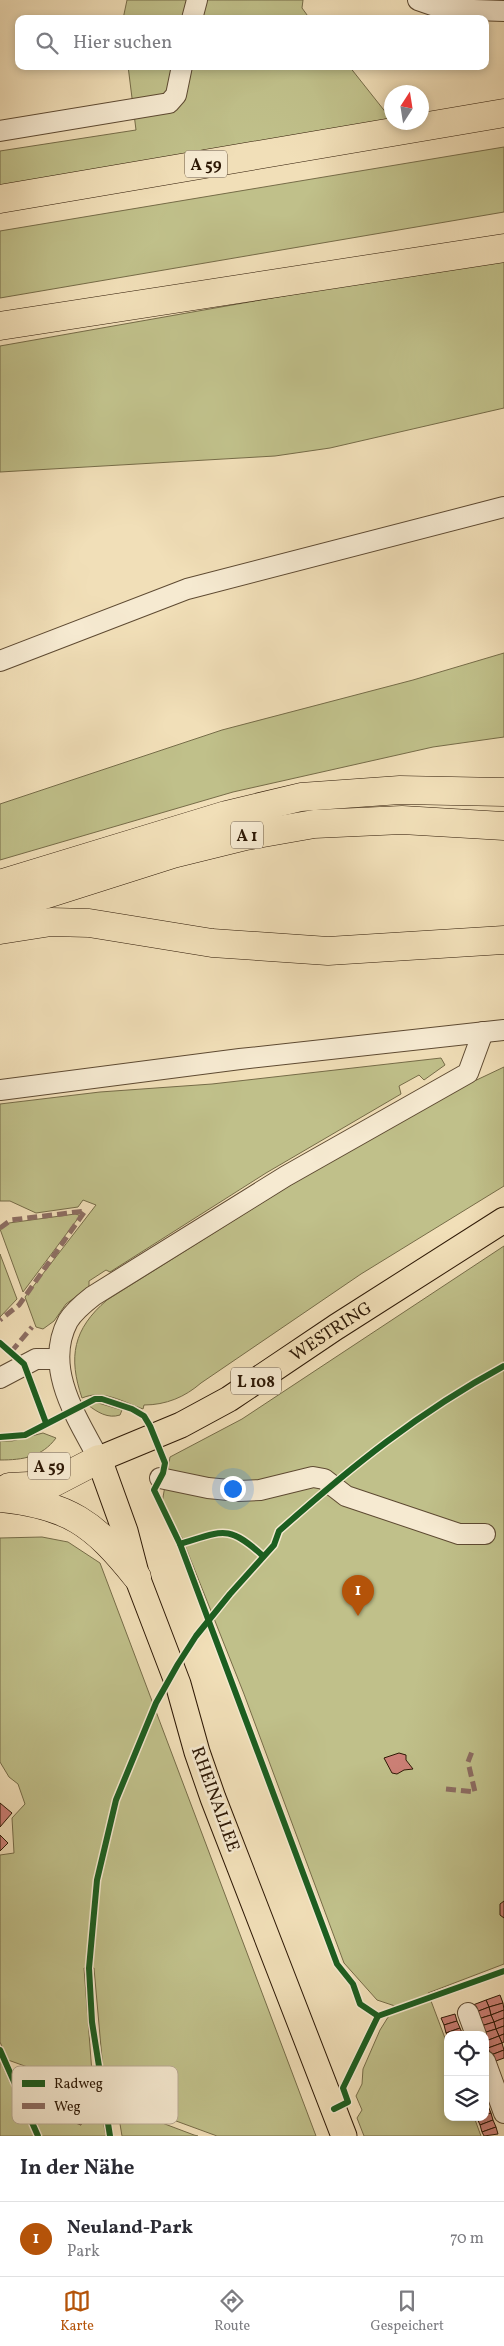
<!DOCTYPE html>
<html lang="de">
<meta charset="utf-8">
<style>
body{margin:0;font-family:Vollkorn,serif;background:#f7f7f7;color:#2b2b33}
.controls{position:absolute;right:15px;bottom:15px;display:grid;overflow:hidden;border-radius:10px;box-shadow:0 2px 8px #0003}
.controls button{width:45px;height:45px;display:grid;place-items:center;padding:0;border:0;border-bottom:1px solid #e1e1e2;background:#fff;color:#2b2b33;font:25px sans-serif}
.compass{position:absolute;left:384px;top:85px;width:45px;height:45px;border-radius:50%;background:#fff;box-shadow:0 2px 8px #0003;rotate:12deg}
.you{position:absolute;left:232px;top:1488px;width:18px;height:18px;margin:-12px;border:4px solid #fff;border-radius:50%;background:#1a73e8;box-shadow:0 0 0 8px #1a73e833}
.badge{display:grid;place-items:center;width:32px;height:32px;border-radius:50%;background:#b45309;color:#fff;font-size:16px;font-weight:700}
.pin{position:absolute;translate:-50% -41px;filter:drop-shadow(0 1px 2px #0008)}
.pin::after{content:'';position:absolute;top:26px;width:18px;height:15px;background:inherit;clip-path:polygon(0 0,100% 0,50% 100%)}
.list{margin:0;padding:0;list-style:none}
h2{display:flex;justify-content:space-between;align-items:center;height:65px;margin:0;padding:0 20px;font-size:21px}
h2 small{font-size:16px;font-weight:400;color:#7c7c81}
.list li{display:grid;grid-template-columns:32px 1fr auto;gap:15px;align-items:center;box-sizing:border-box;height:75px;padding:0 20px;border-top:1px solid #e1e1e2}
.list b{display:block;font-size:19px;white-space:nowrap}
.list p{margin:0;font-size:16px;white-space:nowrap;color:#7c7c81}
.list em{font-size:16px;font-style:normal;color:#7c7c81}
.icon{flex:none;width:28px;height:28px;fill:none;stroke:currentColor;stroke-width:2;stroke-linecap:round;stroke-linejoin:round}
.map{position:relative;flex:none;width:504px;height:2136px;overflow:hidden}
.search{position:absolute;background:#fff;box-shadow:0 2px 8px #0003;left:15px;right:15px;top:15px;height:55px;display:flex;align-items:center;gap:12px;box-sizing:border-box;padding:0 18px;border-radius:10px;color:#7c7c81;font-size:19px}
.sheet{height:140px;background:#fff}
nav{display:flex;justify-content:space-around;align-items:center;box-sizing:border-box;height:70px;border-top:1px solid #e1e1e2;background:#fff;font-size:14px;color:#7c7c81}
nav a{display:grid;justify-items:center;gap:2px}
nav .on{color:#b45309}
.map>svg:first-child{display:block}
</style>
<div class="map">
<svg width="504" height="2136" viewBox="0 0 504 2136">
<rect width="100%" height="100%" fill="#f1dfb8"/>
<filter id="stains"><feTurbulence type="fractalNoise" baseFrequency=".004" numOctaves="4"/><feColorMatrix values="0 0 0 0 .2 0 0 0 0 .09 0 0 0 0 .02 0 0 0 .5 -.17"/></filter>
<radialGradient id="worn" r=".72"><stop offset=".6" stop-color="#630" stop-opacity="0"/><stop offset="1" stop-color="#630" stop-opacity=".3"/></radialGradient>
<g fill="#c0c08a" stroke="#766c48">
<polygon points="127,0 303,0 302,8 310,19 123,19"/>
<polygon points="128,66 349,66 391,119 0,187 0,151 136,130"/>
<polygon points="504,147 504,212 0,298 0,231"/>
<polygon points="504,257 504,408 330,448 275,456 0,472 0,346"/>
<polygon points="504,653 504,737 433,747 233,792 0,860 0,804 222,730 413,680"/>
<polygon points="441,1058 445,1065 424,1080 419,1075 399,1086 401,1094 266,1173 110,1272 106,1270 89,1281 89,1287 66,1304 54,1321 43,1329 36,1327 25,1297 96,1205 83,1200 78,1207 36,1213 10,1201 0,1201 0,1104 100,1092 212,1084"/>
<path d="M504 1067V1186L361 1274 201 1383C185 1397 166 1405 144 1405L143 1409C123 1402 103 1389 82 1398 68 1357 73 1329 107 1300L287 1187 447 1094Z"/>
<polygon points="75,1214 79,1215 79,1217 23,1292 0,1229 9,1223"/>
<polygon points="504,1246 504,1964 428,1993 448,2046 448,2117 474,2117 481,2136 364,2136 357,2118 362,2110 356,2096 362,2084 363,2069 380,2030 395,2006 377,2000 344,1963 244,1694 182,1538 162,1503 170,1457 242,1419"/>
<polygon points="0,1254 17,1299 0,1317"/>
<path d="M95 1402 122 1410 120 1415C108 1419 97 1412 88 1405Z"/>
<path d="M43 1433 56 1438C42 1457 23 1460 0 1460V1441H12Z"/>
<polygon points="42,1537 68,1542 100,1563 316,2136 217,2136 116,2099 111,2068 103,2070 94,1968 84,1968 93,2086 89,2089 8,2060 0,2042 0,1855 14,1853 12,1818 25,1804 18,1784 9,1777 0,1762 0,1538"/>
<polygon points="0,2060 4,2069 34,2136 0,2136"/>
<polygon points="15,2069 97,2101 98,2114 102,2115 106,2136 42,2136 37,2124 40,2122 34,2106 29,2107"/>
<polygon points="117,2106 194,2135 198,2136 122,2136"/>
</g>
<g fill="#cd8077" stroke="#2d1805">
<polygon points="399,1753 406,1755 406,1760 413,1769 404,1770 397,1774 392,1773 384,1758"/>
<polygon points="0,1803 12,1813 0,1827"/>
<polygon points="0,1835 8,1843 0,1851"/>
<polygon points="504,1901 504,1918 500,1915 500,1904"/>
<polygon points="500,1995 503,2003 489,2007 486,2000"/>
<polygon points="486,2000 489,2007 476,2012 473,2005"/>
<polygon points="503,2003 504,2010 491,2015 489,2007"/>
<polygon points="489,2007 491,2015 478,2019 476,2012"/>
<polygon points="504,2010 504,2018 494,2022 491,2015"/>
<polygon points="455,2014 457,2021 444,2025 441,2018"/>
<polygon points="491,2015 494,2022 481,2026 478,2019"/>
<polygon points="504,2018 504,2026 496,2029 494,2022"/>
<polygon points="457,2021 460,2028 446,2033 444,2025"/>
<polygon points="494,2022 496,2029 483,2033 481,2026"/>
<polygon points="504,2026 504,2034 499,2036 496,2029"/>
<polygon points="460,2028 463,2035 448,2036 446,2033"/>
<polygon points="496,2029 499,2036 486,2041 483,2033"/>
<polygon points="504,2034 504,2042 502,2043 499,2036"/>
<polygon points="499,2036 502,2043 488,2048 486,2041"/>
<polygon points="502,2043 504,2050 491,2055 488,2048"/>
<polygon points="504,2050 504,2058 493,2062 491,2055"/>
<polygon points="72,2098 89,2105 81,2125 64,2119"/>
<polygon points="488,2106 491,2113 485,2115 485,2107"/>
<polygon points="491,2113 493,2120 480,2125 477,2118 485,2117 485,2115"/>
<polygon points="493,2120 496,2127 482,2132 480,2125"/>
<polygon points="496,2127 498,2134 484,2136 482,2132"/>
</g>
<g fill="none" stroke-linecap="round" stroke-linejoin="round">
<defs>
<g id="minor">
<polyline points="418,0 444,9 504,11"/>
<polyline points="192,19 197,0"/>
<polyline points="0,131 169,103 176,95 182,66"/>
<polyline points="0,661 187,589 504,507"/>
<polyline points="0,1090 240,1059 504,1030"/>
<polyline points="0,1378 36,1359 58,1359"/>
<path d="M99 1459C77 1418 43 1368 68 1321 74 1311 84 1303 93 1296L286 1176 468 1073 483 1032"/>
<polyline points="160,1478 208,1488 239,1491 260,1490 313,1477 324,1479 346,1496 459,1534 485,1534"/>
<polyline points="468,2013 476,2035"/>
<polyline points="485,2061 504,2113"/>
</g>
<g id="major">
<path id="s1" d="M344 2136 213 1798 197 1752 178 1684 137 1577 125 1531 99 1459 181 1425 229 1399 336 1327 504 1220"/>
</g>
<g id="highway">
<polyline points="0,199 504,113"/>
<polyline points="0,326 504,248"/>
<polyline points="0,884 226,815 301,797 400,790 504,792"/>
<polyline points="0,909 173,854 246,836 314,824 402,820 504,826"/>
<polyline points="0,930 51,922 89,923 212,943 328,951 504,940"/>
<polyline points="9,1487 49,1485 99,1459"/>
<path d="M0 1498C69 1505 94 1523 137 1577"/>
</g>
</defs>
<use href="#minor" stroke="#5e4a32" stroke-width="22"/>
<use href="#major" stroke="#2d1805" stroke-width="27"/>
<use href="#highway" stroke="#2d1805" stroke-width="29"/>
<use href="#minor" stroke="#f6ead1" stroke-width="20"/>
<use href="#major" stroke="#f1dfb8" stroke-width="25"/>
<use href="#highway" stroke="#f1dfb8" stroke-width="28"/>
<g stroke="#8d6e63" stroke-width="5" stroke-dasharray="10 5" stroke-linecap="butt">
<polyline points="0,1228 11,1220 85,1211 19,1305 0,1320"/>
<polyline points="11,1352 32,1327"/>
<polyline points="446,1789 475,1792 468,1762 473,1749"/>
</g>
<defs>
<g id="cycleway">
<polyline points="0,1343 24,1364 46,1423"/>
<polyline points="0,1437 25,1435 95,1399 102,1399 132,1409 144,1416 150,1426 165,1463 163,1473 154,1490 180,1544 337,1964 353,1984 360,2004 378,2016 504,1971"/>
<path d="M180 1544C223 1531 228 1524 263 1556"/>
<polyline points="0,2050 38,2136"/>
<polyline points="334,2109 348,2102 343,2088 378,2016"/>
<path d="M110 2136 92 2022 89 1968 97 1880 116 1800 156 1703 178 1664 196 1636 230 1594 274 1545 279 1531C351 1467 419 1412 504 1366"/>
</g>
</defs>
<use href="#cycleway" stroke="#f6ead1" stroke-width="9"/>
<use href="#cycleway" stroke="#1b5e20" stroke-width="6"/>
</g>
<g text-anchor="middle" stroke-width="5" stroke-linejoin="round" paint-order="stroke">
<g fill="#f6ead1" stroke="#695742" stroke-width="1">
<rect x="185" y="150.5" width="42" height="27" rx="4"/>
<rect x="231" y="821.5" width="32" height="27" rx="4"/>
<rect x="231" y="1367.5" width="50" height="27" rx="4"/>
<rect x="28" y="1452.5" width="42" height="27" rx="4"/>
</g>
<g font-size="16" font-weight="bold" fill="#2d1805">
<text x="206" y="170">A 59</text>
<text x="247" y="841">A 1</text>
<text x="256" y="1387">L 108</text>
<text x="49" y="1472">A 59</text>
</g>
<g font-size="18" fill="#2d1805" stroke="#f6ead1">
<text dy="6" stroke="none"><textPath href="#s1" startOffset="986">WESTRING</textPath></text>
<text transform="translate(216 1799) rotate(70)" y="6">RHEINALLEE</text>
</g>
</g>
<rect x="12" y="2066" width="166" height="58" rx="8" fill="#f6ead1" stroke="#baab94" stroke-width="1"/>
<rect x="22" y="2080" width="23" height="7" fill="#1b5e20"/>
<rect x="22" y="2103" width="23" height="6" fill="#8d6e63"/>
<g font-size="14" fill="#2d1805">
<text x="54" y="2088">Radweg</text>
<text x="54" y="2111">Weg</text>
</g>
<rect width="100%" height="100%" filter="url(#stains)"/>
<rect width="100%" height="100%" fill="url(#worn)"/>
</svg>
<div class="controls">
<button><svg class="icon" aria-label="locate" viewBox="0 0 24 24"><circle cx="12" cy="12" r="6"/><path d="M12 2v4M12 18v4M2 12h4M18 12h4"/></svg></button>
<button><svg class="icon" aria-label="layers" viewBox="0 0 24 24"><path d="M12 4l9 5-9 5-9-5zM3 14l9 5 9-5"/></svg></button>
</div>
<svg class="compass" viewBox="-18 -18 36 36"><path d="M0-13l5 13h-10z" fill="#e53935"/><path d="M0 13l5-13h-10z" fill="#7c7c81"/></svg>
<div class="you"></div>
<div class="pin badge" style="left:358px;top:1616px">1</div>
<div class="search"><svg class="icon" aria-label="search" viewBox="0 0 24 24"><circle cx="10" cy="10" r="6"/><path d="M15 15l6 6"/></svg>Hier suchen</div>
</div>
<section class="sheet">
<h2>In der Nähe<small></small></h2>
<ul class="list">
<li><span class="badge">1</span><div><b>Neuland-Park</b><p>Park</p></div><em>70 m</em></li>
</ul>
</section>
<nav>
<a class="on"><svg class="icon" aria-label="map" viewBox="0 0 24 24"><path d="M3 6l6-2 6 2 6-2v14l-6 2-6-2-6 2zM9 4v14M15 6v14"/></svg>Karte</a>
<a><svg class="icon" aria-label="directions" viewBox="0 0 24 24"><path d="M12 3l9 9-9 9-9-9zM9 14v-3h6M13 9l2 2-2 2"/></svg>Route</a>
<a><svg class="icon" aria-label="saved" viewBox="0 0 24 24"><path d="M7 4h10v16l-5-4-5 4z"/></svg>Gespeichert</a>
</nav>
